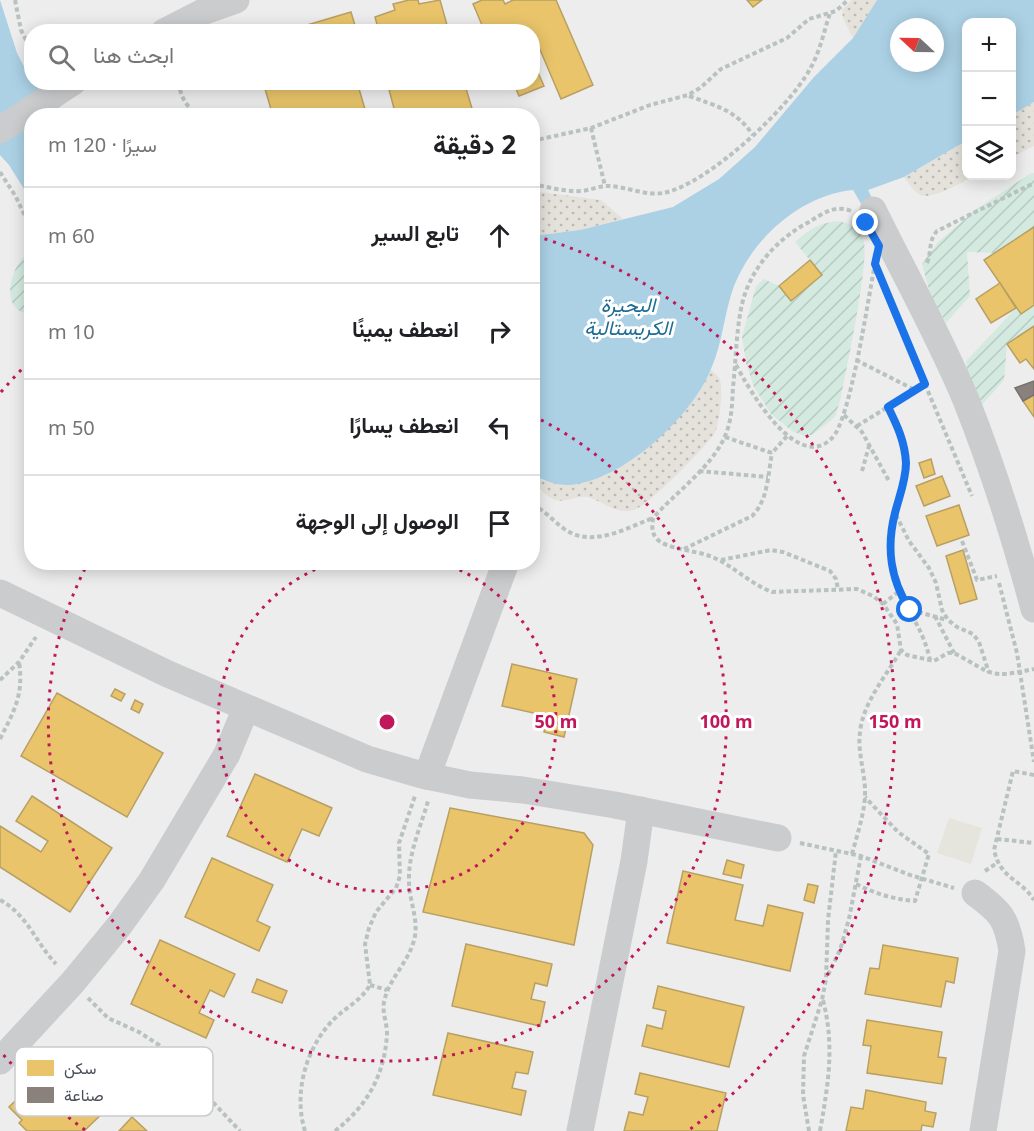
<!DOCTYPE html>
<html lang="ar">
<meta charset="utf-8">
<style>
body{margin:0;font-family:"Noto Sans",Vazirmatn,sans-serif;background:#f2f2f2;color:#202124;direction:rtl}
.controls{position:absolute;right:18px;top:18px;display:grid;overflow:hidden;border-radius:12px;box-shadow:0 3px 15px #0003}
.controls button{width:54px;height:54px;display:grid;place-items:center;padding:0;border:0;border-bottom:2px solid #e0e0e0;background:#fff;color:#202124;font:30px sans-serif}
.compass{position:absolute;left:890px;top:18px;width:54px;height:54px;border-radius:50%;background:#fff;box-shadow:0 3px 15px #0003;rotate:292deg}
.stop{position:absolute;width:18px;height:18px;margin:-14px;border:4px solid #1a73e8;border-radius:50%;background:#fff}
.stop.end{background:#1a73e8;border-color:#fff;box-shadow:0 2px 6px #0008}
.list{margin:0;padding:0;list-style:none}
h2{display:flex;justify-content:space-between;align-items:center;height:78px;margin:0;padding:0 24px;font-size:26px}
h2 small{font-size:20px;font-weight:400;color:#757577}
.list li{display:grid;grid-template-columns:39px 1fr auto;gap:18px;align-items:center;box-sizing:border-box;height:96px;padding:0 24px;border-top:2px solid #e0e0e0}
.list b{display:block;font-size:22px;white-space:nowrap}
.list em{font-size:20px;font-style:normal;color:#757577}
.icon{flex:none;width:33px;height:33px;fill:none;stroke:currentColor;stroke-width:2;stroke-linecap:round;stroke-linejoin:round}
.map{position:relative;flex:none;width:1034px;height:1131px;overflow:hidden;direction:ltr}
.search{position:absolute;background:#fff;box-shadow:0 3px 15px #0003;left:24px;top:24px;width:516px;height:66px;display:flex;align-items:center;gap:15px;box-sizing:border-box;padding:0 21px;border-radius:24px;color:#757577;font-size:22px}
.panel{position:absolute;background:#fff;box-shadow:0 3px 15px #0003;left:24px;top:108px;width:516px;height:462px;border-radius:24px;direction:rtl}
.map>svg:first-child{display:block}
</style>
<div class="map">
<svg width="1034" height="1131" viewBox="0 0 1034 1131">
<defs>
<pattern id="sand-dots" width="8" height="8" patternUnits="userSpaceOnUse" patternTransform="scale(1.5)"><rect width="8" height="8" fill="#e5e2dc"/><path d="M2 2h.1M6 6h.1" fill="none" stroke="#bbb9b5" stroke-width="1.8" stroke-linecap="round"/></pattern>
<pattern id="garden-furrows" width="10" height="10" patternUnits="userSpaceOnUse" patternTransform="scale(1.5)"><rect width="10" height="10" fill="#d4eae0"/><path d="M-1 1l2-2M0 10L10 0M9 11l2-2" fill="none" stroke="#b7cac2"/></pattern>
</defs>
<rect width="100%" height="100%" fill="#eeeded"/>
<polygon fill="#e6e5dd" points="949,818 982,828 971,864 937,853"/>
<g fill="url(#sand-dots)">
<polygon points="852,0 877,0 853,38 843,18 842,10"/>
<polygon points="1034,102 1034,146 1012,157 1012,115"/>
<path d="M966 141V176H974C962 182 933 200 920 195 913 191 909 183 904 177Z"/>
<polygon points="532,191 601,200 623,219 580,230 533,236"/>
<path d="M711 370C715 373 719 376 720 380 723 390 720 426 714 434 705 448 649 505 634 510 617 516 602 500 587 497 576 495 566 503 555 500 546 497 541 488 533 485L532 475 544 481 699 392Z"/>
</g>
<g fill="url(#garden-furrows)">
<polygon points="1031,173 1034,173 1034,227 994,253 967,252 970,296 946,323 931,297 922,264 938,242 978,208"/>
<path d="M837 221C848 223 858 226 863 238 871 257 846 370 841 397L835 417 812 435 804 436 792 431 771 414 754 387 746 363 742 337 756 286 764 279 779 286 791 301 822 275 795 242C808 230 819 223 837 221Z"/>
<path d="M29 253H32L31 316C24 313 15 310 12 302 6 288 16 259 29 253Z"/>
<polygon points="1034,305 1034,326 1007,344 1004,380 982,405 968,378 966,361 1016,308 1021,314"/>
</g>
<g fill="#acd1e5" fill-rule="evenodd">
<polygon points="0,0 17,53 32,82 34,83 50,100 68,115 32,116 31,200 9,165 0,155"/>
<path d="M877 0H1034V102L1012 115V22H966V141L904 177 868 190 877 208 867 214 853 190C801 195 753 238 734 286 724 313 723 342 711 369 692 417 621 483 567 485 556 485 543 480 533 475V236L580 230 673 207 719 179 755 147 814 77 853 38ZM899 27H935V63H899Z"/>
</g>
<g fill="#e9c46a" stroke="#b8a064" stroke-width="1.5">
<polygon points="409,0 418,0 419,4 440,0 449,32 379,32 375,17 395,10 393,4"/>
<polygon points="482,0 503,0 505,4 513,0 556,0 593,85 561,99 538,45 532,48 532,32 485,32 473,4"/>
<polygon points="747,0 762,0 753,7"/>
<polygon points="351,12 357,32 309,32 307,25"/>
<polygon points="532,59 544,86 519,96 513,82 532,82"/>
<polygon points="263,82 357,82 367,116 330,116 329,113 321,116 273,116"/>
<polygon points="387,82 464,82 474,115 451,116 450,111 434,116 396,116"/>
<polygon points="1034,227 1034,305 1021,314 984,260"/>
<polygon points="810,260 822,275 791,301 779,286"/>
<polygon points="1000,283 1016,308 991,323 976,299"/>
<polygon points="1034,326 1034,369 1026,359 1020,363 1007,344"/>
<polygon points="1034,395 1034,417 1023,401"/>
<polygon points="931,459 935,474 924,478 919,463"/>
<polygon points="942,476 950,496 924,506 916,486"/>
<polygon points="959,505 969,535 937,546 926,516"/>
<polygon points="963,550 977,599 960,604 946,556"/>
<polygon points="512,664 577,679 564,737 544,732 547,716 502,706"/>
<polygon points="115,689 125,694 121,701 111,696"/>
<polygon points="57,693 163,753 127,817 21,756"/>
<polygon points="135,700 143,704 139,713 131,709"/>
<polygon points="255,774 332,808 319,836 302,829 287,862 227,836"/>
<polygon points="32,796 112,848 70,912 0,867 0,826 41,852 48,841 16,821"/>
<polygon points="450,808 584,833 593,845 574,945 423,912"/>
<polygon points="212,858 273,885 257,921 270,927 259,951 185,917"/>
<polygon points="727,860 744,865 741,878 723,874"/>
<polygon points="683,871 743,885 735,920 763,926 768,905 803,913 790,971 667,943"/>
<polygon points="808,884 818,886 814,903 804,900"/>
<polygon points="160,940 235,974 224,997 210,990 199,1013 214,1020 206,1038 131,1004"/>
<polygon points="466,944 552,964 547,986 535,983 531,999 545,1002 540,1026 452,1006"/>
<polygon points="883,945 958,958 954,983 946,981 941,1007 865,994 870,968 879,969"/>
<polygon points="257,979 287,991 282,1003 252,992"/>
<polygon points="658,986 744,1007 729,1067 642,1046 647,1025 662,1029 666,1011 653,1008"/>
<polygon points="867,1020 942,1032 938,1057 946,1058 942,1084 867,1073 871,1046 863,1045"/>
<polygon points="448,1033 533,1052 528,1074 516,1072 512,1088 526,1091 521,1115 433,1095"/>
<polygon points="69,1048 86,1065 74,1077 106,1110 84,1131 27,1131 19,1123 22,1120 9,1107"/>
<polygon points="640,1073 726,1093 717,1131 624,1131 629,1112 643,1115 648,1097 635,1094"/>
<polygon points="866,1090 926,1102 925,1111 936,1113 933,1127 922,1125 921,1131 846,1131 851,1107 863,1109"/>
<polygon points="132,1117 147,1131 119,1131"/>
</g>
<polygon fill="#8a817c" stroke="#767171" stroke-width="1.5" points="1034,381 1034,395 1023,401 1015,388"/>
<g fill="none" stroke-linecap="round" stroke-linejoin="round">
<g stroke="#b8c2c0" stroke-width="4" stroke-dasharray="4.5 3" stroke-linecap="butt">
<polyline points="15,0 21,30 32,52"/>
<path d="M179 82C180 97 187 108 200 116"/>
<path d="M689 96C716 106 736 110 753 135"/>
<polyline points="72,110 79,116"/>
<polyline points="591,128 605,186"/>
<polyline points="532,141 591,128 650,105 688,95 700,88 721,69 787,38 809,19 836,11 848,0"/>
<polyline points="0,172 16,197 32,231"/>
<path d="M532 184C549 187 565 192 582 191 590 190 597 187 604 186 624 185 643 196 663 193 707 185 789 108 810 69 820 52 824 31 830 13"/>
<path d="M851 211C835 204 822 214 809 222 776 239 748 271 741 309 736 334 736 361 733 387 732 404 732 420 725 436 712 467 675 493 653 518 652 527 651 533 658 540 666 548 694 551 707 555 731 563 748 583 772 592L857 589 873 596 883 604 897 624 901 650 907 655 934 661 948 653H954C994 674 987 679 1034 669"/>
<path d="M927 263C932 251 928 241 937 231L1034 183"/>
<polyline points="896,315 972,496"/>
<polyline points="856,360 915,390"/>
<path d="M736 365C749 389 797 474 832 438 850 421 868 300 874 269"/>
<path d="M888 407C908 448 909 464 896 508 892 523 888 538 890 553 892 565 894 583 899 594 913 619 923 630 930 660"/>
<polyline points="844,415 862,432 889,481"/>
<polyline points="857,426 925,384"/>
<polyline points="725,437 772,453 788,435"/>
<polyline points="699,471 768,477"/>
<polyline points="862,471 869,446"/>
<path d="M532 505C545 510 552 520 563 528 591 549 624 529 653 518"/>
<polyline points="896,515 909,541 929,568 936,583 942,610 948,620 957,627 973,634 979,642 989,673"/>
<polyline points="962,541 977,580 997,576"/>
<path d="M684 549 752 516C768 501 768 474 772 453"/>
<polyline points="721,560 771,550 783,552 830,571 836,579 838,589"/>
<polyline points="999,583 1017,653 1034,762"/>
<polyline points="883,604 898,592"/>
<polyline points="911,610 947,620"/>
<polyline points="935,616 954,653"/>
<polyline points="0,680 19,662 36,637"/>
<path d="M0 739C14 711 24 695 19 662"/>
<path d="M1034 775 1013 771 994 850C1001 880 1020 878 1034 900"/>
<polyline points="997,839 1034,843"/>
<polyline points="800,843 861,856 910,875 954,888"/>
<path d="M852 854C857 835 864 815 865 796 866 774 857 753 860 732 863 702 887 675 901 650"/>
<polyline points="985,871 997,863"/>
<path d="M856 884C876 894 893 899 915 901L929 854 898 832 865 797"/>
<path d="M0 900C27 914 36 943 56 964"/>
<polyline points="828,975 840,950 849,919 861,856"/>
<polyline points="370,985 387,990"/>
<polyline points="88,998 108,1018 139,1032 159,1045 240,1131"/>
<path d="M305 1131C293 1093 306 1048 333 1020 346 1007 361 1001 370 985L365 944 369 928 376 912 396 888 400 876 399 843 415 796"/>
<path d="M335 1131C367 1106 385 1075 387 1033 387 1023 382 1012 384 1002 389 977 410 962 415 936 418 917 409 900 409 881 408 854 421 826 428 801"/>
<polyline points="809,1131 803,1095 804,1056 822,1000 826,979 828,920 836,851"/>
<path d="M820 1131C828 1085 835 1047 823 1000"/>
</g>
<g stroke="#caccce" stroke-width="27">
<polyline points="164,32 205,11 236,0"/>
<path d="M873 210C904 273 939 335 966 400 993 468 1015 538 1034 609"/>
<polyline points="0,593 168,674 367,759 422,775 470,785 523,790 615,805 778,838"/>
<polyline points="427,776 506,562"/>
<path d="M975 893C1001 912 1007 919 1012 951L983 1131"/>
<polyline points="0,1061 73,982 119,926 152,880 227,754 246,708"/>
<polyline points="580,1131 634,861 641,810"/>
</g>
<polyline stroke="#caccce" stroke-width="27" points="0,130 73,82"/>
</g>
<g fill="none" stroke-linecap="round" stroke-linejoin="round">
<path stroke="#1a73e8" stroke-width="8" d="M866 223 879 246 875 264 925 384 888 407C897 425 905 442 906 463 906 480 899 497 895 513 886 548 890 579 910 610"/>
</g>
<g fill="none" stroke="#c2185b" stroke-width="3" stroke-dasharray="3 6">
<path d="M443 563A169 169 0 1 1 331 563"/>
<path d="M533 416A339 339 0 1 1 88 563"/>
<path d="M85 1130A508 508 0 0 1 1 1052M1 392A508 508 0 0 1 31 360M536 236A508 508 0 0 1 689 1130"/>
</g>
<g text-anchor="middle" stroke-width="6" stroke-linejoin="round" paint-order="stroke">
<g font-size="20" font-style="italic" fill="#1c6b95" stroke="#fff">
<text x="628" y="312">البحيرة<tspan x="628" dy="23">الكريستالية</tspan></text>
</g>
</g>
<rect x="15" y="1047" width="198" height="69" rx="9" fill="#fff" stroke="#c8cacd" stroke-width="1.5"/>
<rect x="27" y="1060" width="27" height="16" fill="#e9c46a"/>
<rect x="27" y="1087" width="27" height="16" fill="#8a817c"/>
<g font-size="16" fill="#474d57">
<text x="64" y="1074">سكن</text>
<text x="64" y="1101">صناعة</text>
</g>
<circle cx="387" cy="722" r="9" fill="#c2185b" stroke="#fff" stroke-width="3"/>
<g font-size="18" text-anchor="middle" font-weight="bold" fill="#c2185b" stroke="#fff" stroke-width="6" stroke-linejoin="round" paint-order="stroke">
<text x="556" y="728">50 m</text>
<text x="726" y="728">100 m</text>
<text x="895" y="728">150 m</text>
</g>
</svg>
<div class="controls">
<button>+</button>
<button>−</button>
<button><svg class="icon" aria-label="layers" viewBox="0 0 24 24"><path d="M12 4l9 5-9 5-9-5zM3 14l9 5 9-5"/></svg></button>
</div>
<svg class="compass" viewBox="-18 -18 36 36"><path d="M0-13l5 13h-10z" fill="#e53935"/><path d="M0 13l5-13h-10z" fill="#757577"/></svg>
<div class="stop" style="left:910px;top:610px"></div>
<div class="stop end" style="left:866px;top:223px"></div>
<div class="search"><svg class="icon" aria-label="search" viewBox="0 0 24 24"><circle cx="10" cy="10" r="6"/><path d="M15 15l6 6"/></svg>ابحث هنا</div>
<section class="panel">
<h2>2 دقيقة<small>سيرًا · 120 m</small></h2>
<ul class="list">
<li><svg class="icon" aria-label="ahead" viewBox="0 0 24 24"><path d="M12 20V5M6 11l6-6 6 6"/></svg><div><b>تابع السير</b></div><em>60 m</em></li>
<li><svg class="icon" aria-label="right" viewBox="0 0 24 24"><path d="M7 20v-9h11M14 6l5 5-5 5"/></svg><div><b>انعطف يمينًا</b></div><em>10 m</em></li>
<li><svg class="icon" aria-label="left" viewBox="0 0 24 24"><path d="M17 20v-9H6M10 6l-5 5 5 5"/></svg><div><b>انعطف يسارًا</b></div><em>50 m</em></li>
<li><svg class="icon" aria-label="arrive" viewBox="0 0 24 24"><path d="M6 21V4h12l-3 4 3 4H6"/></svg><div><b>الوصول إلى الوجهة</b></div></li>
</ul>
</section>
</div>
